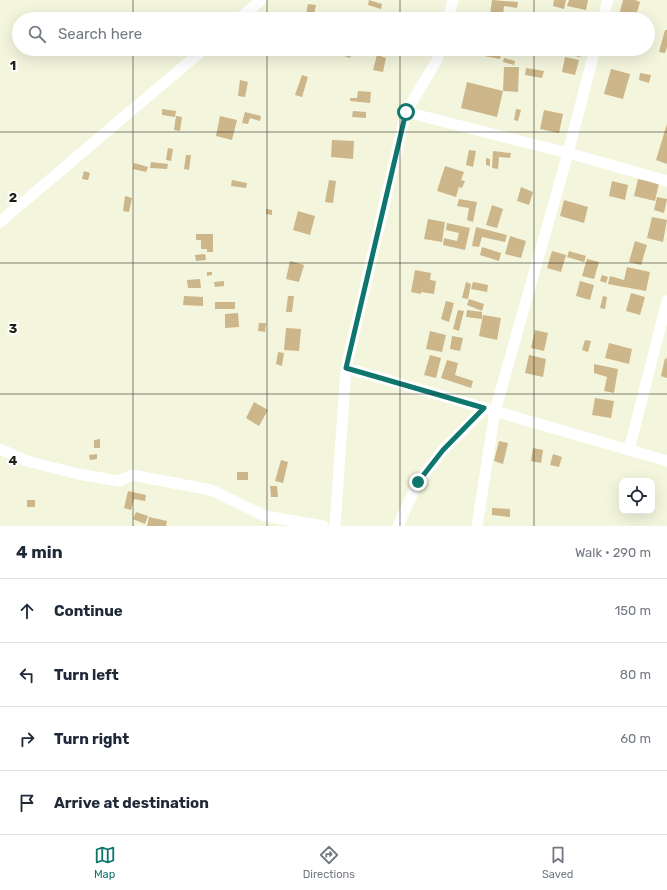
<!DOCTYPE html>
<meta charset="utf-8">
<style>
body{margin:0;font-family:Rubik,sans-serif;background:#f6f6f7;color:#1f2937}
.controls{position:absolute;right:12px;bottom:12px;display:grid;overflow:hidden;border-radius:8px;box-shadow:0 4px 16px #0002}
.controls button{width:36px;height:36px;display:grid;place-items:center;padding:0;border:0;border-bottom:1px solid #e0e1e3;background:#fff;color:#1f2937;font:20px sans-serif}
.stop{position:absolute;width:12px;height:12px;margin:-9px;border:3px solid #0f766e;border-radius:50%;background:#fff}
.stop.end{background:#0f766e;border-color:#fff;box-shadow:0 1px 4px #0008}
.list{margin:0;padding:0;list-style:none}
h2{display:flex;justify-content:space-between;align-items:center;height:52px;margin:0;padding:0 16px;font-size:17px}
h2 small{font-size:13px;font-weight:400;color:#747a83}
.list li{display:grid;grid-template-columns:26px 1fr auto;gap:12px;align-items:center;box-sizing:border-box;height:64px;padding:0 16px;border-top:1px solid #e0e1e3}
.list b{display:block;font-size:15px;white-space:nowrap}
.list em{font-size:13px;font-style:normal;color:#747a83}
.icon{flex:none;width:22px;height:22px;fill:none;stroke:currentColor;stroke-width:2;stroke-linecap:round;stroke-linejoin:round}
.map{position:relative;flex:none;width:667px;height:526px;overflow:hidden}
.search{position:absolute;background:#fff;box-shadow:0 4px 16px #0002;left:12px;right:12px;top:12px;height:44px;display:flex;align-items:center;gap:10px;box-sizing:border-box;padding:0 14px;border-radius:22px;color:#747a83;font-size:15px}
.sheet{height:308px;background:#fff}
nav{display:flex;justify-content:space-around;align-items:center;box-sizing:border-box;height:56px;border-top:1px solid #e0e1e3;background:#fff;font-size:11px;color:#747a83}
nav a{display:grid;justify-items:center;gap:2px}
nav .on{color:#0f766e}
.map>svg:first-child{display:block}
</style>
<div class="map">
<svg width="667" height="526" viewBox="0 0 667 526">
<rect width="100%" height="100%" fill="#f4f5dd"/>
<g fill="#ccb68a">
<polygon points="369,0 382,4 381,9 368,5"/>
<polygon points="492,0 518,2 517,8 504,6 503,17 490,15"/>
<polygon points="554,0 566,0 564,9 553,6"/>
<polygon points="569,0 588,0 586,10 567,6"/>
<polygon points="623,0 635,0 640,2 635,19 619,15"/>
<polygon points="308,4 316,5 313,19 305,19"/>
<polygon points="665,30 667,30 667,47 665,53 659,52"/>
<polygon points="347,49 353,49 350,58 344,56"/>
<polygon points="485,49 502,49 500,59 484,56"/>
<polygon points="559,49 578,49 582,50 580,57 558,53"/>
<polygon points="377,55 386,58 383,72 373,70"/>
<polygon points="565,57 579,60 575,75 562,72"/>
<polygon points="504,58 515,61 514,65 503,62"/>
<polygon points="504,67 519,67 518,92 503,91"/>
<polygon points="526,68 544,71 542,78 525,75"/>
<polygon points="611,69 630,74 623,99 604,94"/>
<polygon points="640,73 651,75 649,83 639,80"/>
<polygon points="302,75 308,77 302,97 295,95"/>
<polygon points="240,80 248,82 245,97 238,96"/>
<polygon points="467,82 503,91 497,117 461,108"/>
<polygon points="358,91 371,92 370,103 350,101 350,98 357,98"/>
<polygon points="162,109 176,111 175,117 162,115"/>
<polygon points="516,109 521,110 518,121 514,120"/>
<polygon points="544,110 563,114 559,133 540,129"/>
<polygon points="353,111 366,112 366,118 352,117"/>
<polygon points="245,112 261,116 260,121 250,118 248,124 242,123"/>
<polygon points="176,116 182,117 180,131 174,130"/>
<polygon points="220,116 237,120 232,140 216,136"/>
<polygon points="667,124 667,164 656,160"/>
<polygon points="332,140 354,141 353,159 331,157"/>
<polygon points="168,148 173,149 171,161 166,160"/>
<polygon points="469,150 476,151 473,167 466,165"/>
<polygon points="493,151 511,153 510,158 499,157 498,169 492,168"/>
<polygon points="186,155 191,155 189,170 184,169"/>
<polygon points="486,158 490,159 490,166 486,165"/>
<polygon points="151,162 168,164 167,169 150,168"/>
<polygon points="134,163 148,167 146,172 133,169"/>
<polygon points="445,166 464,172 461,180 465,181 462,188 459,187 456,197 437,191"/>
<polygon points="84,171 90,173 88,180 82,179"/>
<polygon points="638,179 659,183 655,201 634,196"/>
<polygon points="232,180 247,183 246,188 231,186"/>
<polygon points="329,180 336,181 333,203 325,202"/>
<polygon points="612,181 628,185 625,200 609,196"/>
<polygon points="521,187 533,192 529,205 517,201"/>
<polygon points="125,196 132,198 129,212 123,211"/>
<polygon points="657,197 667,199 664,213 654,210"/>
<polygon points="459,199 477,202 473,222 467,220 469,208 457,206"/>
<polygon points="564,200 588,207 584,223 560,216"/>
<polygon points="492,205 503,209 497,228 486,225"/>
<polygon points="266,209 272,210 272,215 266,214"/>
<polygon points="298,211 315,216 310,235 293,230"/>
<polygon points="652,217 667,220 663,242 647,238"/>
<polygon points="428,219 445,222 442,242 424,239"/>
<polygon points="447,223 470,228 465,250 443,245 444,238 457,241 459,233 446,230"/>
<polygon points="476,227 507,235 505,242 482,237 479,247 472,246"/>
<polygon points="196,234 213,234 213,252 207,252 207,249 201,249 201,240 196,240"/>
<polygon points="510,236 526,241 521,258 505,254"/>
<polygon points="635,241 647,245 641,265 629,262"/>
<polygon points="482,247 501,253 499,261 480,255"/>
<polygon points="552,251 566,255 561,272 547,268"/>
<polygon points="569,251 586,256 584,262 567,257"/>
<polygon points="205,254 206,260 196,261 195,255"/>
<polygon points="587,259 599,262 594,279 582,276"/>
<polygon points="290,261 304,265 299,282 286,279"/>
<polygon points="627,267 650,272 646,291 608,284 610,276 624,280"/>
<polygon points="415,270 431,273 430,280 436,281 434,294 421,292 421,294 411,292"/>
<polygon points="207,272 212,272 212,275 207,276"/>
<polygon points="602,275 608,277 606,283 600,281"/>
<polygon points="200,279 201,288 188,288 187,280"/>
<polygon points="224,281 224,286 215,287 214,282"/>
<polygon points="580,281 594,285 590,300 576,296"/>
<polygon points="466,282 471,284 468,299 462,298"/>
<polygon points="473,282 488,285 487,292 471,289"/>
<polygon points="631,293 645,297 640,315 626,311"/>
<polygon points="184,296 203,297 203,306 183,305"/>
<polygon points="288,296 294,296 292,312 286,312"/>
<polygon points="603,296 607,297 605,309 600,308"/>
<polygon points="469,299 484,304 482,311 467,305"/>
<polygon points="446,301 454,303 449,322 441,319"/>
<rect x="215" y="302" width="20" height="7"/>
<polygon points="458,310 464,311 459,331 453,329"/>
<polygon points="467,310 482,312 482,319 466,317"/>
<polygon points="238,313 239,327 225,328 225,314"/>
<polygon points="483,315 501,318 497,340 479,336"/>
<polygon points="259,323 266,323 265,332 258,331"/>
<polygon points="286,328 301,329 299,351 284,350"/>
<polygon points="535,330 548,333 544,351 531,348"/>
<polygon points="430,331 446,335 442,352 426,349"/>
<polygon points="452,336 463,338 460,351 450,349"/>
<polygon points="585,340 591,341 588,352 582,350"/>
<polygon points="609,343 632,349 629,364 605,358"/>
<polygon points="278,352 284,353 282,366 276,364"/>
<polygon points="430,355 441,358 436,378 424,375"/>
<polygon points="529,355 546,359 543,377 525,373"/>
<polygon points="665,358 667,359 667,378 661,376"/>
<polygon points="447,360 458,363 455,375 473,381 471,388 441,378"/>
<polygon points="594,364 618,369 614,393 604,391 607,377 594,373"/>
<polygon points="595,398 614,401 611,418 592,415"/>
<polygon points="254,402 268,410 259,426 246,418"/>
<polygon points="100,439 100,448 94,448 94,440"/>
<polygon points="499,441 508,443 503,464 494,461"/>
<polygon points="533,448 543,450 541,463 531,461"/>
<polygon points="97,454 97,459 90,460 89,455"/>
<polygon points="553,454 562,457 559,467 550,465"/>
<polygon points="281,460 288,462 283,483 275,481"/>
<rect x="237" y="472" width="11" height="8"/>
<polygon points="270,486 277,486 278,497 271,497"/>
<polygon points="128,491 146,495 145,501 134,499 131,510 124,508"/>
<rect x="27" y="500" width="8" height="7"/>
<polygon points="492,508 510,509 510,517 492,515"/>
<polygon points="136,512 148,516 145,524 133,519"/>
<polygon points="149,517 167,521 166,526 147,526"/>
</g>
<g fill="none" stroke-linecap="round" stroke-linejoin="round">
<g stroke="#fff" stroke-width="11">
<polyline points="239,19 261,0"/>
<polyline points="448,19 453,0"/>
<polyline points="603,19 608,0"/>
<polyline points="406,112 568,153 667,181"/>
<polyline points="0,222 204,49"/>
<polyline points="346,368 667,461"/>
<polyline points="0,449 27,461 78,474 119,481 132,475 211,490 265,516 323,526"/>
<polyline points="629,450 667,301"/>
<polyline points="335,526 346,368 406,112 437,60 440,49"/>
<polyline points="398,526 418,482 443,450 485,408"/>
<polyline points="477,526 495,411 568,153 595,49"/>
</g>
</g>
<g fill="none" stroke-linecap="round" stroke-linejoin="round">
<polyline stroke="#0f766e" stroke-width="5" points="406,112 346,368 484,408 443,450 418,482"/>
</g>
<path fill="none" stroke="#1f1f16" stroke-width="1" stroke-opacity="0.55" d="M133 0V19M267 0V19M400 0V19M534 0V19M133 49V526M267 49V526M400 49V526M534 49V526M0 132H667M0 263H667M0 394H667"/>
<g font-size="13" text-anchor="middle" font-weight="bold" fill="#1f1f16" stroke="#fff" stroke-width="4" stroke-linejoin="round" paint-order="stroke">
<text x="13" y="70">1</text>
<text x="13" y="202">2</text>
<text x="13" y="333">3</text>
<text x="13" y="465">4</text>
</g>
</svg>
<div class="controls">
<button><svg class="icon" aria-label="locate" viewBox="0 0 24 24"><circle cx="12" cy="12" r="6"/><path d="M12 2v4M12 18v4M2 12h4M18 12h4"/></svg></button>
</div>
<div class="stop" style="left:406px;top:112px"></div>
<div class="stop end" style="left:418px;top:482px"></div>
<div class="search"><svg class="icon" aria-label="search" viewBox="0 0 24 24"><circle cx="10" cy="10" r="6"/><path d="M15 15l6 6"/></svg>Search here</div>
</div>
<section class="sheet">
<h2>4 min<small>Walk · 290 m</small></h2>
<ul class="list">
<li><svg class="icon" aria-label="ahead" viewBox="0 0 24 24"><path d="M12 20V5M6 11l6-6 6 6"/></svg><div><b>Continue</b></div><em>150 m</em></li>
<li><svg class="icon" aria-label="left" viewBox="0 0 24 24"><path d="M17 20v-9H6M10 6l-5 5 5 5"/></svg><div><b>Turn left</b></div><em>80 m</em></li>
<li><svg class="icon" aria-label="right" viewBox="0 0 24 24"><path d="M7 20v-9h11M14 6l5 5-5 5"/></svg><div><b>Turn right</b></div><em>60 m</em></li>
<li><svg class="icon" aria-label="arrive" viewBox="0 0 24 24"><path d="M6 21V4h12l-3 4 3 4H6"/></svg><div><b>Arrive at destination</b></div></li>
</ul>
</section>
<nav>
<a class="on"><svg class="icon" aria-label="map" viewBox="0 0 24 24"><path d="M3 6l6-2 6 2 6-2v14l-6 2-6-2-6 2zM9 4v14M15 6v14"/></svg>Map</a>
<a><svg class="icon" aria-label="directions" viewBox="0 0 24 24"><path d="M12 3l9 9-9 9-9-9zM9 14v-3h6M13 9l2 2-2 2"/></svg>Directions</a>
<a><svg class="icon" aria-label="saved" viewBox="0 0 24 24"><path d="M7 4h10v16l-5-4-5 4z"/></svg>Saved</a>
</nav>
